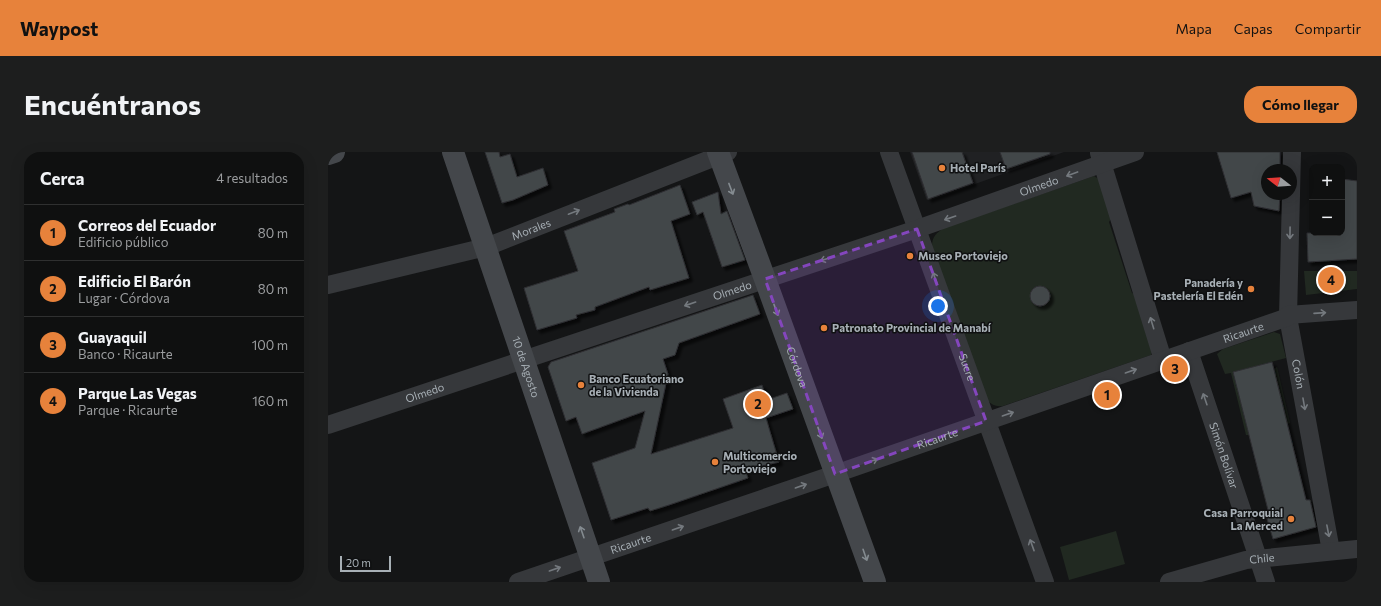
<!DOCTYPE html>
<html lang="es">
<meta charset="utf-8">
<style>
body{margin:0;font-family:Commissioner,sans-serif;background:#1d1e1e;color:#f1f3f6}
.controls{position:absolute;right:12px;top:12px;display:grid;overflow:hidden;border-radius:8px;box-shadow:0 4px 16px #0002}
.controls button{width:36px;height:36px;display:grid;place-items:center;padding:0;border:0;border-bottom:1px solid #2f3030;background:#0f1010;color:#f1f3f6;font:20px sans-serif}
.compass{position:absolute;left:933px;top:12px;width:36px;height:36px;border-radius:50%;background:#0f1010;box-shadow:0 4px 16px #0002;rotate:287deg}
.scale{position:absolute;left:12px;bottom:10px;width:51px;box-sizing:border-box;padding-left:4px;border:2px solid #a7afb5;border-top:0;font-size:11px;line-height:14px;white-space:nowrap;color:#a7afb5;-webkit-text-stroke:3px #0f1011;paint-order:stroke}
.you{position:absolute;left:610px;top:154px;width:14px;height:14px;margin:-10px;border:3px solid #fff;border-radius:50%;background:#1a73e8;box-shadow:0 0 0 6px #1a73e833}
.badge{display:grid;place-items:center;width:26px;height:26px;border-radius:50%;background:#e7823b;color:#111;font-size:13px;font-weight:700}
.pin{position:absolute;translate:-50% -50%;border:2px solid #fff;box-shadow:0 1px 4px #0006}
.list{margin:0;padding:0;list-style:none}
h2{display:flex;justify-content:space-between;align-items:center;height:52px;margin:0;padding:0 16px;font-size:17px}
h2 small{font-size:13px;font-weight:400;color:#9b9d9f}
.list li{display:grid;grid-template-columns:26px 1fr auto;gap:12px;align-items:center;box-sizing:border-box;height:56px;padding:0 16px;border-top:1px solid #2f3030}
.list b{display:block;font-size:15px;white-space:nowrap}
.list p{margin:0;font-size:13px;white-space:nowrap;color:#9b9d9f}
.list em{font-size:13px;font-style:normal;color:#9b9d9f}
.map{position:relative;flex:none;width:1029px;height:430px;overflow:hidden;border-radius:16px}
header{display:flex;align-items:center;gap:24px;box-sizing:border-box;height:56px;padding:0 20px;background:#e7823b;color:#111}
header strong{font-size:19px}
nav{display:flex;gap:22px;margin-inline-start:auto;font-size:14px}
.intro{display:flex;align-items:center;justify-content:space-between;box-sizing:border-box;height:96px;padding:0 24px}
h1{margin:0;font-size:28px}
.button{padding:10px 18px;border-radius:16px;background:#e7823b;color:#111;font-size:14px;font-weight:700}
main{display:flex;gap:24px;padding:0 24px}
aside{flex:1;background:#0f1010;border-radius:16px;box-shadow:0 4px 16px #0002}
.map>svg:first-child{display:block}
</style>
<header>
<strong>Waypost</strong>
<nav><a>Mapa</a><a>Capas</a><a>Compartir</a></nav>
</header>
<div class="intro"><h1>Encuéntranos</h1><a class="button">Cómo llegar</a></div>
<main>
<aside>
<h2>Cerca<small>4 resultados</small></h2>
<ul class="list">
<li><span class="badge">1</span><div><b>Correos del Ecuador</b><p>Edificio público</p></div><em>80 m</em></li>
<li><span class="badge">2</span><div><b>Edificio El Barón</b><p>Lugar · Córdova</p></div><em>80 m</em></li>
<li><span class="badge">3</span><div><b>Guayaquil</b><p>Banco · Ricaurte</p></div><em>100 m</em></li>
<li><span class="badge">4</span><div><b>Parque Las Vegas</b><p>Parque · Ricaurte</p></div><em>160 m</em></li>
</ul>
</aside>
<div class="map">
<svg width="1029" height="430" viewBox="0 0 1029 430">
<defs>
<filter id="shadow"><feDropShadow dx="3.5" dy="3.5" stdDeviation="1" flood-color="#0009"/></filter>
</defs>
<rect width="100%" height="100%" fill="#141516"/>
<polygon fill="#202123" points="582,0 736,0 603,48 599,48 598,46"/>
<g fill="#212921">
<path d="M766 24 771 27 784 65 781 70 804 141 810 143 824 200 823 203 675 254C668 255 664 253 659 248L604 94C604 85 608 81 616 76Z"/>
<polygon points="976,119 1029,119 1029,137 978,143"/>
<polygon points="946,180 952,182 958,206 905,220 921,283 918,283 903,221 897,222 889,202 895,197"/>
<polygon points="949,215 962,271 959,272 946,217"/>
<polygon points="788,379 797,412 741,428 732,395"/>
</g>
<g fill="#434649" stroke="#2e2f32" filter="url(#shadow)">
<polygon points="157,0 171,0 172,5 182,2 189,25 215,16 220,33 185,48 174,51"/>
<polygon points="584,0 634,0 645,31 600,47"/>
<polygon points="672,0 722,0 722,2 678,17"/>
<polygon points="889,0 952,0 952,18 939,18 939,42 952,42 951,59 926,54 923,40 903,46"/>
<polygon points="1014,27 1029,29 1029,107 980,110 979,81 1014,81"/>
<polygon points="352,33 362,62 343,69 361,126 322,138 321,135 267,155 267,158 248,163 249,166 209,178 196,136 250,119 236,79 287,60 286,57 300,52 301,53"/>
<polygon points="390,40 393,62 399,59 417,108 394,115 375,60 369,63 364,50"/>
<circle cx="712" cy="144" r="10"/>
<polygon points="425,143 432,162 351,191 347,203 335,207 340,222 323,302 405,276 395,247 434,233 439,248 459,241 465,257 438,266 451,310 417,318 420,326 341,353 322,359 320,356 283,368 264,311 307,296 317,259 254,282 248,265 238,269 220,215 223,210"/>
<polygon points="944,210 978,348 982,348 988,375 945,387 937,360 940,358 905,220"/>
</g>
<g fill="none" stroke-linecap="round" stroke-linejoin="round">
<g stroke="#36383b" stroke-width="18">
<path id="s1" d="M561 0 717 430"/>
<polyline points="771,1 835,208"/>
<path id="s2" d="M963 42 960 165 1003 399"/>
<polyline points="963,42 964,0"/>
<path id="s3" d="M0 133 158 95 400 0"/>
<path id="s4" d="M861 199 938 430"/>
<path id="s5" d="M0 273 589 77 807 0"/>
<path id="s6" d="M190 430 507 322 960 165V163L1029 158"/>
<path id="s7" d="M841 430 918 408 1029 397"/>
</g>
<g stroke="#44474b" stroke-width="22">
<path id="s8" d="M125 0 271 430"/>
<path id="s9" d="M390 0 437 127 547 430"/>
<polyline points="0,2 6,0"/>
</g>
</g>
<defs><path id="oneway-shaft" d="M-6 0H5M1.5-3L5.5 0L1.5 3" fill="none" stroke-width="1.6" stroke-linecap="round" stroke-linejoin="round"/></defs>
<g stroke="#74797e">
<use href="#oneway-shaft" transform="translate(744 22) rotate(160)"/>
<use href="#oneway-shaft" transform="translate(246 60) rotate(-21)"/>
<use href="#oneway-shaft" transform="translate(622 66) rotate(161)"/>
<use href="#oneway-shaft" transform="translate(962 81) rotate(91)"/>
<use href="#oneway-shaft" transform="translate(498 107) rotate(162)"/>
<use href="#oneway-shaft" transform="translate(607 126) rotate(-110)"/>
<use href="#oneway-shaft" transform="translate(362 152) rotate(161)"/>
<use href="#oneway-shaft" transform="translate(992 161) rotate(-4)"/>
<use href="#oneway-shaft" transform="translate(824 171) rotate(-107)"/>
<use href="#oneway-shaft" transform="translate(803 219) rotate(-19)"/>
<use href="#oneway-shaft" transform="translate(877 247) rotate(-109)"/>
<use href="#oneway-shaft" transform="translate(976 252) rotate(80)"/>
<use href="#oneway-shaft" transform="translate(680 262) rotate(-19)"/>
<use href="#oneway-shaft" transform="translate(544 309) rotate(-20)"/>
<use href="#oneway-shaft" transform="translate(473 334) rotate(-19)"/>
<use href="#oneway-shaft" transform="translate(350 376) rotate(-19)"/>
<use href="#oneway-shaft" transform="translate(1000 379) rotate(79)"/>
<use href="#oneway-shaft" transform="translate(704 393) rotate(-110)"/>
<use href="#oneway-shaft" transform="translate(227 417) rotate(-19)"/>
</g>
<g stroke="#848b90">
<use href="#oneway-shaft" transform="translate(403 37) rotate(69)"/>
<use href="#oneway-shaft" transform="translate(448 158) rotate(70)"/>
<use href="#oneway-shaft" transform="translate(492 281) rotate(70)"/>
<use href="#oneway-shaft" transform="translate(254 380) rotate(-109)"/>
<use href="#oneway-shaft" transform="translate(537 403) rotate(71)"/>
</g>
<path fill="#8446bd" fill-opacity="0.2" stroke="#8446bd" stroke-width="3" stroke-dasharray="8 5" stroke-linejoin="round" d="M589 77 658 269 507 322 437 127Z"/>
<g fill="#e7823b" stroke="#0f1011" stroke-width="1.5">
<circle cx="614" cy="16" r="4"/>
<circle cx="582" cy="104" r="4"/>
<circle cx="923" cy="137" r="4"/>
<circle cx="496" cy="176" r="4"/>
<circle cx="253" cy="233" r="4"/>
<circle cx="387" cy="310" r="4"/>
<circle cx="963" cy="367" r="4"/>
</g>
<g text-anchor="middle" stroke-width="3" stroke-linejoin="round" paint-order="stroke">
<g font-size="11" font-weight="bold" fill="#a7afb5" stroke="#0f1011" text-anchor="start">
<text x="622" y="20">Hotel París</text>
<text x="590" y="108">Museo Portoviejo</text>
<text x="915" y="135" text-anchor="end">Panadería y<tspan x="915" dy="13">Pastelería El Edén</tspan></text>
<text x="504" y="180">Patronato Provincial de Manabí</text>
<text x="261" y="231">Banco Ecuatoriano<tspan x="261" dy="13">de la Vivienda</tspan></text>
<text x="395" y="308">Multicomercio<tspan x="395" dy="13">Portoviejo</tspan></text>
<text x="955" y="365" text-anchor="end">Casa Parroquial<tspan x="955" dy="13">La Merced</tspan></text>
</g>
<g font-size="11" fill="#a7afb5" stroke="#0f1011">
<text dy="4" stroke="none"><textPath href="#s5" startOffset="750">Olmedo</textPath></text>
<text dy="4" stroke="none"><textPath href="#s3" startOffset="211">Morales</textPath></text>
<text dy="4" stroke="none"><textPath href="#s5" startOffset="426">Olmedo</textPath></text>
<text dy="4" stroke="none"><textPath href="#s6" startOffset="767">Ricaurte</textPath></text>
<text dy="4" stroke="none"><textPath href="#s8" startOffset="227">10 de Agosto</textPath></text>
<text dy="4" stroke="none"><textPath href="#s9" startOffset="229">Córdova</textPath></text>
<text dy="4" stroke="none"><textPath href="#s1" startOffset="229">Sucre</textPath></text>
<text dy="4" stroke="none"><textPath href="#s2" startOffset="181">Colón</textPath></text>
<text dy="4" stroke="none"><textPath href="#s5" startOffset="102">Olmedo</textPath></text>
<text dy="4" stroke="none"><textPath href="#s6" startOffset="443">Ricaurte</textPath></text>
<text dy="4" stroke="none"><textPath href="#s4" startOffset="110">Simón Bolívar</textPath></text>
<text dy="4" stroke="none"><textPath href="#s6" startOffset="119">Ricaurte</textPath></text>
<text dy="4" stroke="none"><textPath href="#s7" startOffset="96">Chile</textPath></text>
</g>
</g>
</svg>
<div class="controls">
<button>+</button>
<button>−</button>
</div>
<svg class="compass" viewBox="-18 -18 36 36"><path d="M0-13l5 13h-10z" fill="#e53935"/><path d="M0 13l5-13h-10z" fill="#9b9d9f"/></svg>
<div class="scale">20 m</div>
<div class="you"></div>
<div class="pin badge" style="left:779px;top:243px">1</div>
<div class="pin badge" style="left:430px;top:252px">2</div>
<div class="pin badge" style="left:847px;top:217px">3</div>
<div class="pin badge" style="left:1003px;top:128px">4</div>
</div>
</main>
